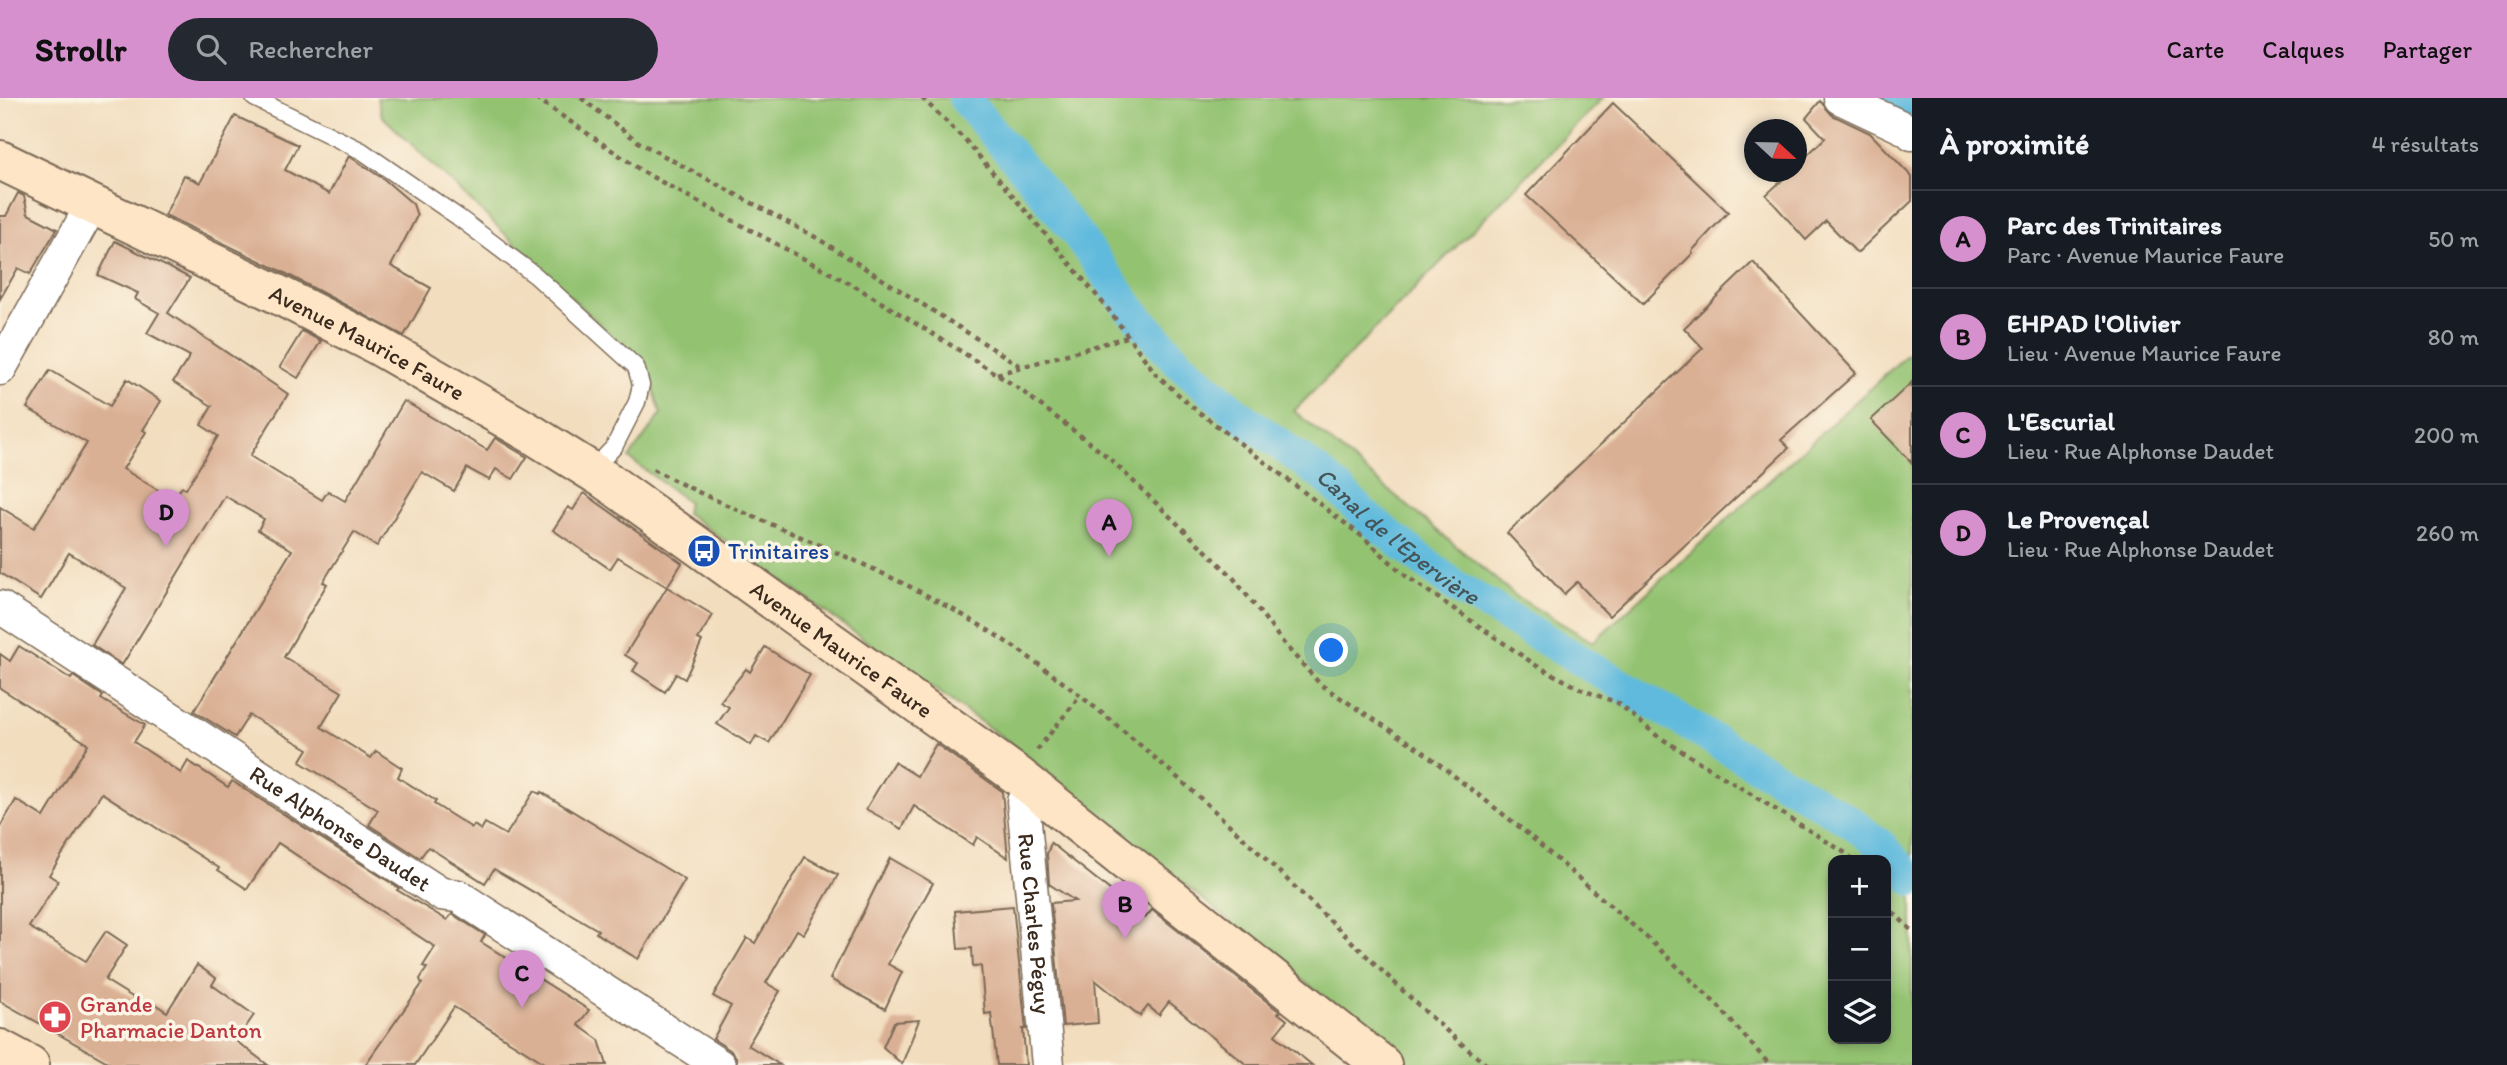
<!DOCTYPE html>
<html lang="fr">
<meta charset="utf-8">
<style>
body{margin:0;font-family:Itim,sans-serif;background:#242831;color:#f1f3f6}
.controls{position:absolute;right:21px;bottom:21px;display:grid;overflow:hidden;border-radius:14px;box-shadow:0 4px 10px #0003}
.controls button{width:63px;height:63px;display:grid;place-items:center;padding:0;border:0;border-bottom:2px solid #363941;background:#171b24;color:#f1f3f6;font:35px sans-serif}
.compass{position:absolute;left:1744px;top:21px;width:63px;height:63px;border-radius:50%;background:#171b24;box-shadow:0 4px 10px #0003;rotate:112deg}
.you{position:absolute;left:1332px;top:553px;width:24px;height:24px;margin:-18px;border:5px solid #fff;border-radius:50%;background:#1a73e8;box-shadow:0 0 0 10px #1a73e833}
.badge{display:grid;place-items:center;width:46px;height:46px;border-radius:50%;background:#d690ce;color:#111;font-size:23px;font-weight:700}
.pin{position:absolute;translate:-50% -58px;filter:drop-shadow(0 2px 4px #0008)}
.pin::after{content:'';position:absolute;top:37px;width:24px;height:21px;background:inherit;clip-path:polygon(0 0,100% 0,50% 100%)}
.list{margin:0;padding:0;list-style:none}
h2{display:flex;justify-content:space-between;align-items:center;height:91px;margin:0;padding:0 28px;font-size:30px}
h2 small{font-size:23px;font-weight:400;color:#9ea1a6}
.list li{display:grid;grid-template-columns:46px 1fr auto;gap:21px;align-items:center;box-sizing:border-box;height:98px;padding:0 28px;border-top:2px solid #363941}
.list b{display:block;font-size:26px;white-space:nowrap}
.list p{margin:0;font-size:23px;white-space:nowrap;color:#9ea1a6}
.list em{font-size:23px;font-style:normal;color:#9ea1a6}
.icon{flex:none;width:38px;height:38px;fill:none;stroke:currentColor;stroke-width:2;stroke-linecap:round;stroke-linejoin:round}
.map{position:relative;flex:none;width:1912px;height:967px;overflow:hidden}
header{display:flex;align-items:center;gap:42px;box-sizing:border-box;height:98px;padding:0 35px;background:#d690ce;color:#111}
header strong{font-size:33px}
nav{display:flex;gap:38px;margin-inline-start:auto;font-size:24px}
.search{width:490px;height:63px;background:#242831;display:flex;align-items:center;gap:18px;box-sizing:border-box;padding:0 24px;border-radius:38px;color:#9ea1a6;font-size:26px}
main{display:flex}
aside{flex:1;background:#171b24}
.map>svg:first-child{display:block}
</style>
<header>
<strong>Strollr</strong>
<div class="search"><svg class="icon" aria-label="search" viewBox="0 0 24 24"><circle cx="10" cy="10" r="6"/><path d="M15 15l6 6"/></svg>Rechercher</div>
<nav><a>Carte</a><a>Calques</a><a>Partager</a></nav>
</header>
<main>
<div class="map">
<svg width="1912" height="967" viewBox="0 0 1912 967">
<rect width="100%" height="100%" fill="#fcf5e5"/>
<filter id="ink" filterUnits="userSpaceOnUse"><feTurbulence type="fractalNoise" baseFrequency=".0143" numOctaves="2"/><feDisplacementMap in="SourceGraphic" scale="14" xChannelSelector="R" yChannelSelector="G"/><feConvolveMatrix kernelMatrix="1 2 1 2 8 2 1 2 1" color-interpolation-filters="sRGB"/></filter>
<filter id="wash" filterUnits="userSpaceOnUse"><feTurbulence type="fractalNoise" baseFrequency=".00686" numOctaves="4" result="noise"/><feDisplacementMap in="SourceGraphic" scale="28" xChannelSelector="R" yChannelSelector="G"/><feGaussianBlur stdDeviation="1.57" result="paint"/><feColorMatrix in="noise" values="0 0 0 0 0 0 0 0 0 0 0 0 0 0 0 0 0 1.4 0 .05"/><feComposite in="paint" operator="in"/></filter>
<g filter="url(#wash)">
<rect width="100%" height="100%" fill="#f2ddbe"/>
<path fill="#93c271" stroke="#677648" stroke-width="2" fill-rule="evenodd" d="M377 0H1603L1294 313 1517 499 1593 544 1912 252V967H1407L1009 644 686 415 688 404 629 360 661 316 648 273 382 18ZM1833 762H1886V941H1833Z"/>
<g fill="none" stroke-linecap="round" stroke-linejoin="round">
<g stroke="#5fbadd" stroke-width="32">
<path id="s1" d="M964 0 1071 128 1133 214 1178 264 1233 312 1330 383 1367 419 1452 486 1848 722 1882 748 1912 782"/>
<polyline points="1881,0 1907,7"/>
</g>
</g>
<g id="blocks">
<g fill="#dab094">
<polygon points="1820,3 1832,17 1870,35 1912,79 1912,103 1857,155 1826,123 1806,142 1766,97 1791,74 1796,74 1796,68 1825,40 1806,20"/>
<polygon points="1613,5 1728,114 1692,153 1693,155 1643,206 1526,97"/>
<polygon points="235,18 298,47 285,72 329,96 349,58 385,82 413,106 417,118 391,168 431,190 404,238 281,173 165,117 184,77 200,85"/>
<polygon points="18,95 24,98 28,116 57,131 30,176 18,170 0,201 0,118 6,118"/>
<polygon points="115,143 190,180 168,215 288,296 250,358 322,402 328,393 345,403 404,303 487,352 495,340 527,359 513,381 496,371 489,382 467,370 454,393 422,374 377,448 354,434 323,484 327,486 284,559 342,594 321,629 371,660 376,653 402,670 398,679 436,703 434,706 472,730 474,727 481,732 485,725 506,737 534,693 540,696 541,694 685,782 638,861 596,835 598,832 494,771 485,785 428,749 420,760 369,727 378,712 300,664 308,651 249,617 235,639 194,613 292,452 258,432 264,421 225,398 122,567 92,547 126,490 69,455 41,501 0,475 0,409 34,430 87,345 27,310 50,272 110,308 127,281 161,303 143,332 146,334 123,371 173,401 182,389 186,391 218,338 201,327 212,308 173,284 190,258 147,235 159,215 135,201 138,195 98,177"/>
<polygon points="1753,164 1856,275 1781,342 1789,350 1609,518 1577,484 1564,496 1507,435 1703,250 1684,230"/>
<polygon points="302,233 321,243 298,280 280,269"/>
<polygon points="1912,284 1912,365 1871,322"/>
<polygon points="584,395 682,465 667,489 618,459 610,471 553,432 568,409 573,412"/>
<polygon points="667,489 713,517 698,541 702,543 685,581 676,576 665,594 633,573 638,565 625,557"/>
<polygon points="19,548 71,581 73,578 103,598 101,601 145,627 134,644 181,675 188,663 228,689 232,683 399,790 397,792 447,822 452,816 485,837 481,844 589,912 578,927 599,942 607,967 548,967 454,909 415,967 365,967 422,886 420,881 427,870 423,868 435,849 278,745 247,791 218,772 219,770 102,695 49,777 58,783 29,829 86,863 106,833 127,847 105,882 152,911 155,906 167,914 197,867 216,880 212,887 254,917 236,943 268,967 113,967 0,903 0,729 16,702 44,719 88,646 0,590 0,556 10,563"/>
<polygon points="765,549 810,577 769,645 756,638 751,647 717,626 729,609 720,604 746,571 750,574"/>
<polygon points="936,646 1002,693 1008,760 977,739 973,747 914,708 902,731 866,711 894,664 917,678"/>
<polygon points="1051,745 1145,820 1152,812 1280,914 1278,915 1287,922 1275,937 1312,967 1247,967 1169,904 1159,917 1148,908 1140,918 1095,882 1098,925 1063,928 1051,805 1075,803 1049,786 1047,756"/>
<polygon points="805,759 838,777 804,836 797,832 766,885 780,893 748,947 780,967 737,967 736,959 730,952 713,941 731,908 713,898 747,840 755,845"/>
<polygon points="890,760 933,785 888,866 902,874 885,911 830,881"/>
<polygon points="1013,808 1026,931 1023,931 1026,967 997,967 991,915 985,916 981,868 973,869 972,850 958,851 955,813"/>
<polygon points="919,922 902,966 883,949 894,924"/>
</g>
</g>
</g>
<g filter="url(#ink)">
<use href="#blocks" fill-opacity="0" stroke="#7b6956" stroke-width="2"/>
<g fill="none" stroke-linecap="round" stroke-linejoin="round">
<defs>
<polyline id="lane" points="254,0 362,53 458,119 536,178 636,269 641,287 637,304 614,349 591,373"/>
<g id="street">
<polyline points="1840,0 1908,32 1912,36"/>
<polyline points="0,271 92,107"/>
<path id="s2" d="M0 509 441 796 458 798 719 967"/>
<path id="s3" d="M1032 689 1023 703 1048 967"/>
</g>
<g id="secondary">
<path id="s4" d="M0 62 271 193 377 247 532 336 604 381 1017 677 1382 967"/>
<polyline points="0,951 30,967"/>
</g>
</defs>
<use href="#lane" stroke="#7b6956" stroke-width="19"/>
<use href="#street" stroke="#7b6956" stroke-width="35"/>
<use href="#secondary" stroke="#7b6956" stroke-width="42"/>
<g stroke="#7b6956" stroke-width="4.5" stroke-dasharray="5 5" stroke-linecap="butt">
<polyline points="536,0 645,75 858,190 962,254 1018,290 1108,359 1232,478 1285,547 1321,587 1421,652 1522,731 1652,844 1718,908 1770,967"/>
<polyline points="581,0 640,45 817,140 1022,269"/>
<polyline points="922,0 966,43 1030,118 1108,211 1156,276 1191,308 1363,439 1406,478 1537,568 1583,592 1618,605 1656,637 1847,756 1852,762"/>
<polyline points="997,276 1127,239"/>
<path d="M653 371C713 404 778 428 840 456 908 486 975 520 1034 563 1139 639 1235 731 1328 821 1380 870 1431 922 1487 967"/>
<polyline points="1037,652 1080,598"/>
<polyline points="1886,807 1912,833"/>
</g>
<use href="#lane" stroke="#fff" stroke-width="16"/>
<use href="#street" stroke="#fff" stroke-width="32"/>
<use href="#secondary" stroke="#fde5c5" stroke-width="38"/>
</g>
</g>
<defs>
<symbol id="bus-disc" viewBox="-11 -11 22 22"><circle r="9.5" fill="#1a4fb4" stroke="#fcf5e5"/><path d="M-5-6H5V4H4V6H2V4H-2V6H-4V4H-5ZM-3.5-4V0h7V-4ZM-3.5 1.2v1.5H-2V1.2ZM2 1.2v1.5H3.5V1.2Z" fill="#fff"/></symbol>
<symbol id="pharmacy-disc" viewBox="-11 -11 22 22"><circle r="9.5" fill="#e0444e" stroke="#fcf5e5"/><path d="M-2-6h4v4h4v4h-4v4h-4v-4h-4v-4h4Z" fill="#fff"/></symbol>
</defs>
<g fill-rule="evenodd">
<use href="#bus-disc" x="685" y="434" width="38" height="38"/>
<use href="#pharmacy-disc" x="36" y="900" width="38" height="38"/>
</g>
<g text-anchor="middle" stroke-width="7" stroke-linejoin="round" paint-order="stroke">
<g font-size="23" fill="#3b2a1e" stroke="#fcf5e5">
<text dy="8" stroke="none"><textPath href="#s4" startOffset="410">Avenue Maurice Faure</textPath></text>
<text dy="8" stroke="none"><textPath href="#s4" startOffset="976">Avenue Maurice Faure</textPath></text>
<text dy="8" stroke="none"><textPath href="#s2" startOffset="406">Rue Alphonse Daudet</textPath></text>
<text dy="8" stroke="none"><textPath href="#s3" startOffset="140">Rue Charles Péguy</textPath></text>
</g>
<g font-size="23" fill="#164399" stroke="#fcf5e5" text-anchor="start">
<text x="728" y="461">Trinitaires</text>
</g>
<g font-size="23" fill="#be3a42" stroke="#fcf5e5" text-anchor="start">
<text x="80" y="914">Grande<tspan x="80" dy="26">Pharmacie Danton</tspan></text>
</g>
<g font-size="24" font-style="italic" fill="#465557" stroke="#fcf5e5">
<text dy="8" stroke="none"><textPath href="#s1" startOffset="621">Canal de l'Epervière</textPath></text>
</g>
</g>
</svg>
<div class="controls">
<button>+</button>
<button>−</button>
<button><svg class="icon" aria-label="layers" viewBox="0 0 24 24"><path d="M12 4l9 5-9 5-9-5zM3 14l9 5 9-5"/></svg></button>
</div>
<svg class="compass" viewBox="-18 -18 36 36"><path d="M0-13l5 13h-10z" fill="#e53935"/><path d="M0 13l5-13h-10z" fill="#9ea1a6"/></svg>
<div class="you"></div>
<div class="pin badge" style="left:1109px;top:459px">A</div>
<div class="pin badge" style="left:1125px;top:841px">B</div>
<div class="pin badge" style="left:522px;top:910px">C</div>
<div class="pin badge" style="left:166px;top:449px">D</div>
</div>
<aside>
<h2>À proximité<small>4 résultats</small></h2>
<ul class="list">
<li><span class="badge">A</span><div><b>Parc des Trinitaires</b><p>Parc · Avenue Maurice Faure</p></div><em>50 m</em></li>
<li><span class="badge">B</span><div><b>EHPAD l'Olivier</b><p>Lieu · Avenue Maurice Faure</p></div><em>80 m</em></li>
<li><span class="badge">C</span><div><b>L'Escurial</b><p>Lieu · Rue Alphonse Daudet</p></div><em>200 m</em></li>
<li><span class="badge">D</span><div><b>Le Provençal</b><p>Lieu · Rue Alphonse Daudet</p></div><em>260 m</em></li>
</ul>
</aside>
</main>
